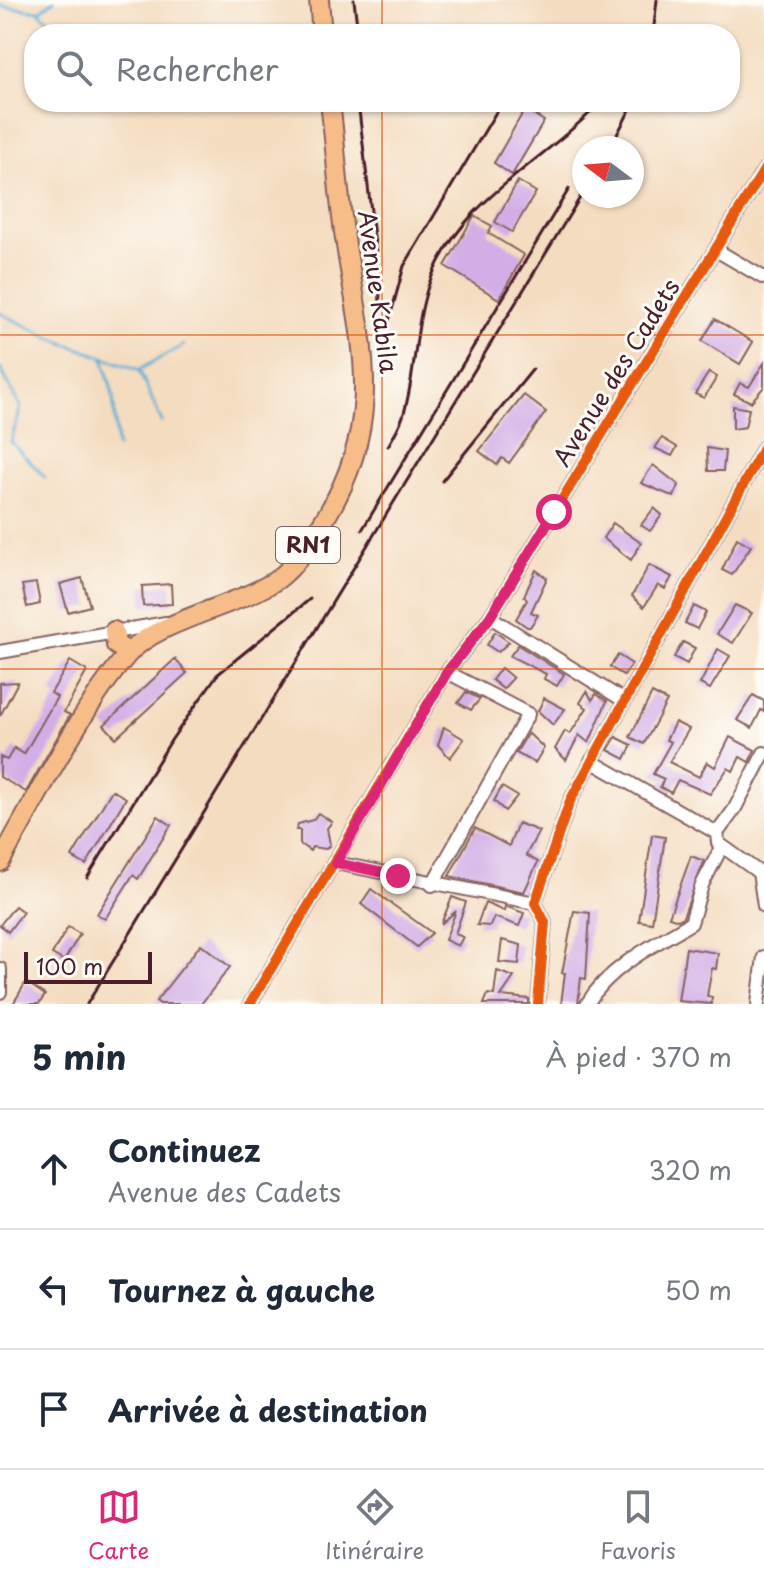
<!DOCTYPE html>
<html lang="fr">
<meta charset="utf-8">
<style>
body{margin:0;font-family:"Playpen Sans",sans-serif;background:#f6f6f7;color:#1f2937}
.compass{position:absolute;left:572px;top:136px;width:72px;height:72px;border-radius:50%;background:#fff;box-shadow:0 2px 6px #0004;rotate:286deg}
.scale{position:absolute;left:24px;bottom:20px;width:128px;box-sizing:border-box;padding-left:8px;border:4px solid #4a1f2b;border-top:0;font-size:22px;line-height:28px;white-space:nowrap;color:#4a1f2b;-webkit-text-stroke:6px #fdfcf7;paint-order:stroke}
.stop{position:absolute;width:24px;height:24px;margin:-18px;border:6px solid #db2777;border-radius:50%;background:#fff}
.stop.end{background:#db2777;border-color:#fff;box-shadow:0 2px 8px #0008}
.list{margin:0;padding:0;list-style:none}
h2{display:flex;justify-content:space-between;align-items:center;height:104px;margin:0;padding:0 32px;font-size:34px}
h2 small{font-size:26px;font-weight:400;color:#747a83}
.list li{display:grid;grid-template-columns:52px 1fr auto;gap:24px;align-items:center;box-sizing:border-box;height:120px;padding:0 32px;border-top:2px solid #e0e1e3}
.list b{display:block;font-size:30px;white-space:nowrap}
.list p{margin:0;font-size:26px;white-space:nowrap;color:#747a83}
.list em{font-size:26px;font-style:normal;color:#747a83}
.icon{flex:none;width:44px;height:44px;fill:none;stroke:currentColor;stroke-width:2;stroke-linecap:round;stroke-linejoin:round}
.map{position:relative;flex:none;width:764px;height:1004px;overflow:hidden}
.search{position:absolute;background:#fff;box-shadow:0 2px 6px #0004;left:24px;right:24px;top:24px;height:88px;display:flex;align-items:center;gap:20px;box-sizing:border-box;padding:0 28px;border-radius:32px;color:#747a83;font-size:30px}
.sheet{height:464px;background:#fff}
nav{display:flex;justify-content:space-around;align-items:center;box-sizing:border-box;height:112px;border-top:2px solid #e0e1e3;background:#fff;font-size:22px;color:#747a83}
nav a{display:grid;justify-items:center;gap:4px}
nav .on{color:#db2777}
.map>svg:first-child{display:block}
</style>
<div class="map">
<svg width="764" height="1004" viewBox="0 0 764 1004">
<rect width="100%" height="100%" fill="#fdfcf7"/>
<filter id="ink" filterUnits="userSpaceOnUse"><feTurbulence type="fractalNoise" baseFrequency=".0125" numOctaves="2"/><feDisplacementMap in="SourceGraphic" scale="16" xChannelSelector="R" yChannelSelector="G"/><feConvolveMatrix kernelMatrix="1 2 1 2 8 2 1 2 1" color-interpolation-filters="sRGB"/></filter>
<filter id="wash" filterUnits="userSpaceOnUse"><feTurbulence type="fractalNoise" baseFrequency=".006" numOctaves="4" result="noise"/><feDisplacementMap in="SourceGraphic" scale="32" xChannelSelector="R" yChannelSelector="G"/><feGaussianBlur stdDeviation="1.8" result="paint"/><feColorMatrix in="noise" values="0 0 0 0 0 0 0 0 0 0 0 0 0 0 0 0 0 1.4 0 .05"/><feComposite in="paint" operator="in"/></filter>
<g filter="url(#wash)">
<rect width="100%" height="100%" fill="#f4dcc0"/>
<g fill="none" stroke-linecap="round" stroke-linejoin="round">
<g stroke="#5aadd5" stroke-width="3">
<polyline points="0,6 40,11 54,0"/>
<polyline points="40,12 63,34"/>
<polyline points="0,313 53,339 139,370 162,422"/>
<polyline points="104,360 113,395 117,447"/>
<polyline points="0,368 21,407 11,442 45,477"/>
<polyline points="139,370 184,345"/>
</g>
</g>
<g id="blocks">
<g fill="#d2ade6">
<polygon points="525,109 544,121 512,175 494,163"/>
<polygon points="518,181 536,192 512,232 495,222"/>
<polygon points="474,216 492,226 488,233 524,255 499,299 445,266"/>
<polygon points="715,319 753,342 740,364 702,341"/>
<polygon points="764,363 764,387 751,402 734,394 740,383 749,387"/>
<polygon points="709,372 717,377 704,398 695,394"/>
<polygon points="524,395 546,412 509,463 502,458 497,465 479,451"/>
<polygon points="733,406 749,409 745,427 733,429"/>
<polygon points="662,438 677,447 672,456 655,448"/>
<polygon points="707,448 725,451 723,471 708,471"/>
<polygon points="653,465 679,485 674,497 641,483"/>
<polygon points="654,508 662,515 650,531 641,525"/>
<polygon points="613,523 641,543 631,560 603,538"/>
<polygon points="737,538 751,546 732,575 722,570"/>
<polygon points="649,565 672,577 665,589 658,585 644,607 632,596"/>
<polygon points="536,570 547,578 531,612 538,615 530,627 527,627 516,619 527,600 524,596"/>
<polygon points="82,578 90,606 68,612 60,584"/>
<polygon points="36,583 40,604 27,607 22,585"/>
<polygon points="171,584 172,604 143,606 142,586"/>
<polygon points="735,605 752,613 733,643 717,634"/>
<polygon points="694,606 706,612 697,629 685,623"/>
<polygon points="495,632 509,642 498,652 487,645"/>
<polygon points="683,642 695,648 687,664 674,657"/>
<polygon points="518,645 564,674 557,686 544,679 546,674 510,656"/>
<polygon points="718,649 730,656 710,689 700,684"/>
<polygon points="618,655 632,664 624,676 610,667"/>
<polygon points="175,659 187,673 116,738 104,725"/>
<polygon points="70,661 87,671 64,712 70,715 26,792 0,777 0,757 7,760 14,748 24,754 57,697 51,693"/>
<polygon points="501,668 513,678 503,689 492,680"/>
<polygon points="18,682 0,716 0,683"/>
<polygon points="587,691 592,700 596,694 607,701 589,743 579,735 566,760 555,749 565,731 570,734 587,708 580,703"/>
<polygon points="466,692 480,699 471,710 458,703"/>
<polygon points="652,693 667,701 644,744 630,737"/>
<polygon points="753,695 764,701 764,712 761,710 752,728 737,720"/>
<polygon points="544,698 565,709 553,725 538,711"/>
<polygon points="675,722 689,729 669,762 699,777 707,762 715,767 730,737 755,750 749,762 740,757 733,771 728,768 710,794 678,780 671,793 660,787 664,779 653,774 671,742 666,740"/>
<polygon points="444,727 464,739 450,758 438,745"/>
<polygon points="528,733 544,748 535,763 516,753"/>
<polygon points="616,737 632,745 625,759 608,750"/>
<polygon points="502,787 517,796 505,811 494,801"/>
<polygon points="112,790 126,798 86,865 72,857"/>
<polygon points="318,813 332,822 327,828 330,845 326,849 312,847 310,851 300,844 300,830 296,830 298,824 313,820"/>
<polygon points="158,816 171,825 138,879 133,875 105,919 97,914"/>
<polygon points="518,823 539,831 526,855 538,862 524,892 449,876 475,828 509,846"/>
<polygon points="652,835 665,837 652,923 639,921"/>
<polygon points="691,856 704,861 683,917 678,920 669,917"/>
<polygon points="371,889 432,933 417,947 361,904"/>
<polygon points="452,897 466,902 455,934 463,937 458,946 445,940 456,911 441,924"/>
<polygon points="485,903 504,911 505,906 524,913 519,926 494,917 490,926 477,925"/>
<polygon points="15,906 23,912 8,932 0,925"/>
<polygon points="574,911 590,913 586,979 581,978 578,1004 561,1004 565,973 562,973"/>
<polygon points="68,927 80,934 64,961 52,954"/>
<polygon points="502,940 521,945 519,964 499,962"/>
<polygon points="201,944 230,967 201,1004 160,1004 156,1001"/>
<polygon points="686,948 718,953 716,969 712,968 707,996 712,997 711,1004 678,1001"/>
<polygon points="497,971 514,977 501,996 529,999 529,1004 484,1004 488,994 494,995"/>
<polygon points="26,982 45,995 39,1004 13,1004"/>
</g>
</g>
</g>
<g filter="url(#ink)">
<use href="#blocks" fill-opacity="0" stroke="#86615f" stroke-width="2"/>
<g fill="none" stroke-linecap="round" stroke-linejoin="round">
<defs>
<g id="minor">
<polyline points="716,250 764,278"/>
<polyline points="490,617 623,700"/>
<polyline points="0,652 166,623"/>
<polyline points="591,761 717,833 718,843 764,876"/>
<polyline points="717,833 734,810 764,753"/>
<polyline points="336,863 535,903"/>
<polyline points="759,872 764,906"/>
<polyline points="432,885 528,714 447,672"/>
<polyline points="0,969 0,992"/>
<polyline points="250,1004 447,672 490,617 764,170"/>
<polyline points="538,1004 545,922 535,903 570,801 764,447"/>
<path d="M587 1004C610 966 654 945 691 923L702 885 722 846"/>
<polyline points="758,1004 764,957"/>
</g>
<g id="highway">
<polyline points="319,0 322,34"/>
<polyline points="114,631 116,645 129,652"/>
<path d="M0 862C38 796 79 712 127 655 156 620 237 607 278 579 298 564 313 538 326 517 391 409 356 331 342 217 337 179 335 140 330 102"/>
</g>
</defs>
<use href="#minor" stroke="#86615f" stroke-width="16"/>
<use href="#highway" stroke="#86615f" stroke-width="22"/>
<use href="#minor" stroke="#fff" stroke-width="12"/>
<use href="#highway" stroke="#f7bd88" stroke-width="18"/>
<g stroke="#4a1f2b" stroke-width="3">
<polyline points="354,0 358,34"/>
<polyline points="653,34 657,0"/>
<polyline points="358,102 380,287 379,331"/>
<polyline points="610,148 634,102"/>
<polyline points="383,365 387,328 404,266 502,102"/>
<path d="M388 446C394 435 401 424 404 413 417 369 414 324 430 281 462 198 543 163 601 102"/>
<polyline points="442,481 533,369"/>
<polyline points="362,530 569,189"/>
<polyline points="87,878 172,739 217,675 310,599"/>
<polyline points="87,1004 584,191"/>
</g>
<defs>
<g id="cycleway">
<polyline points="250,1004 447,672 490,617 764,170"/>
<polyline points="538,1004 545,922 535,903 570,801 764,447"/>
</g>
</defs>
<use href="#cycleway" stroke="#fdfcf7" stroke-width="15"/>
<use href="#cycleway" stroke="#e8590c" stroke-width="10"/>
</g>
</g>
<g fill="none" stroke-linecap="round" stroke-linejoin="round" filter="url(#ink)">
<polyline stroke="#db2777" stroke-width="10" points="398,876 336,863 447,672 490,617 554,512"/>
</g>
<path fill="none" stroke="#d8530f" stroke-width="2" stroke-opacity="0.55" d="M382 0V34M382 102V1004M0 335H764M0 669H764"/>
<g text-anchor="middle" stroke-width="6" stroke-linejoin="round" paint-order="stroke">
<rect fill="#fdfcf7" stroke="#806168" stroke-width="2" x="276" y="527" width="64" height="36" rx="6"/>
<g font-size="22" font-weight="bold" fill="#4a1f2b">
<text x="308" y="553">RN1</text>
</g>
<g font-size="24" fill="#4a1f2b" stroke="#fdfcf7">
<text transform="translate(377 292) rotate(82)" y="8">Avenue Kabila</text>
<text transform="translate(617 373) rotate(-58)" y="8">Avenue des Cadets</text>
</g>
</g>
</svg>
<svg class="compass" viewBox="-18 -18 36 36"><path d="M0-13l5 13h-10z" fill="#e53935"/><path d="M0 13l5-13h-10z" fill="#747a83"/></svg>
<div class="scale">100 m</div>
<div class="stop" style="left:554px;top:512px"></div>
<div class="stop end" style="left:398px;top:876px"></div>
<div class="search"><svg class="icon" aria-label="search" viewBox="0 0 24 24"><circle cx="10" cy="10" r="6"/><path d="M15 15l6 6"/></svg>Rechercher</div>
</div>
<section class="sheet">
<h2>5 min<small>À pied · 370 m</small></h2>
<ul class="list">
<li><svg class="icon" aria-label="ahead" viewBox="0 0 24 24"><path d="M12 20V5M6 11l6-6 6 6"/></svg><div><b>Continuez</b><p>Avenue des Cadets</p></div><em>320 m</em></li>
<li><svg class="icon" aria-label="left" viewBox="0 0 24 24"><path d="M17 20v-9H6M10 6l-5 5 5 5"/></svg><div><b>Tournez à gauche</b></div><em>50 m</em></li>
<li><svg class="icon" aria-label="arrive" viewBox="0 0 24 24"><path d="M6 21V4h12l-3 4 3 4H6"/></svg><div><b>Arrivée à destination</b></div></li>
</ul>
</section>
<nav>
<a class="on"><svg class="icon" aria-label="map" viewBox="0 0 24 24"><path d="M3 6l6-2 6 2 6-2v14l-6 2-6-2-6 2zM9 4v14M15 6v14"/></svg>Carte</a>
<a><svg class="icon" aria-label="directions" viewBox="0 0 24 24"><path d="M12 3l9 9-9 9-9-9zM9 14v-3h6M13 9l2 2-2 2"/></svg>Itinéraire</a>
<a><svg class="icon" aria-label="saved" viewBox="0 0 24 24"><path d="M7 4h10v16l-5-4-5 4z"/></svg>Favoris</a>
</nav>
